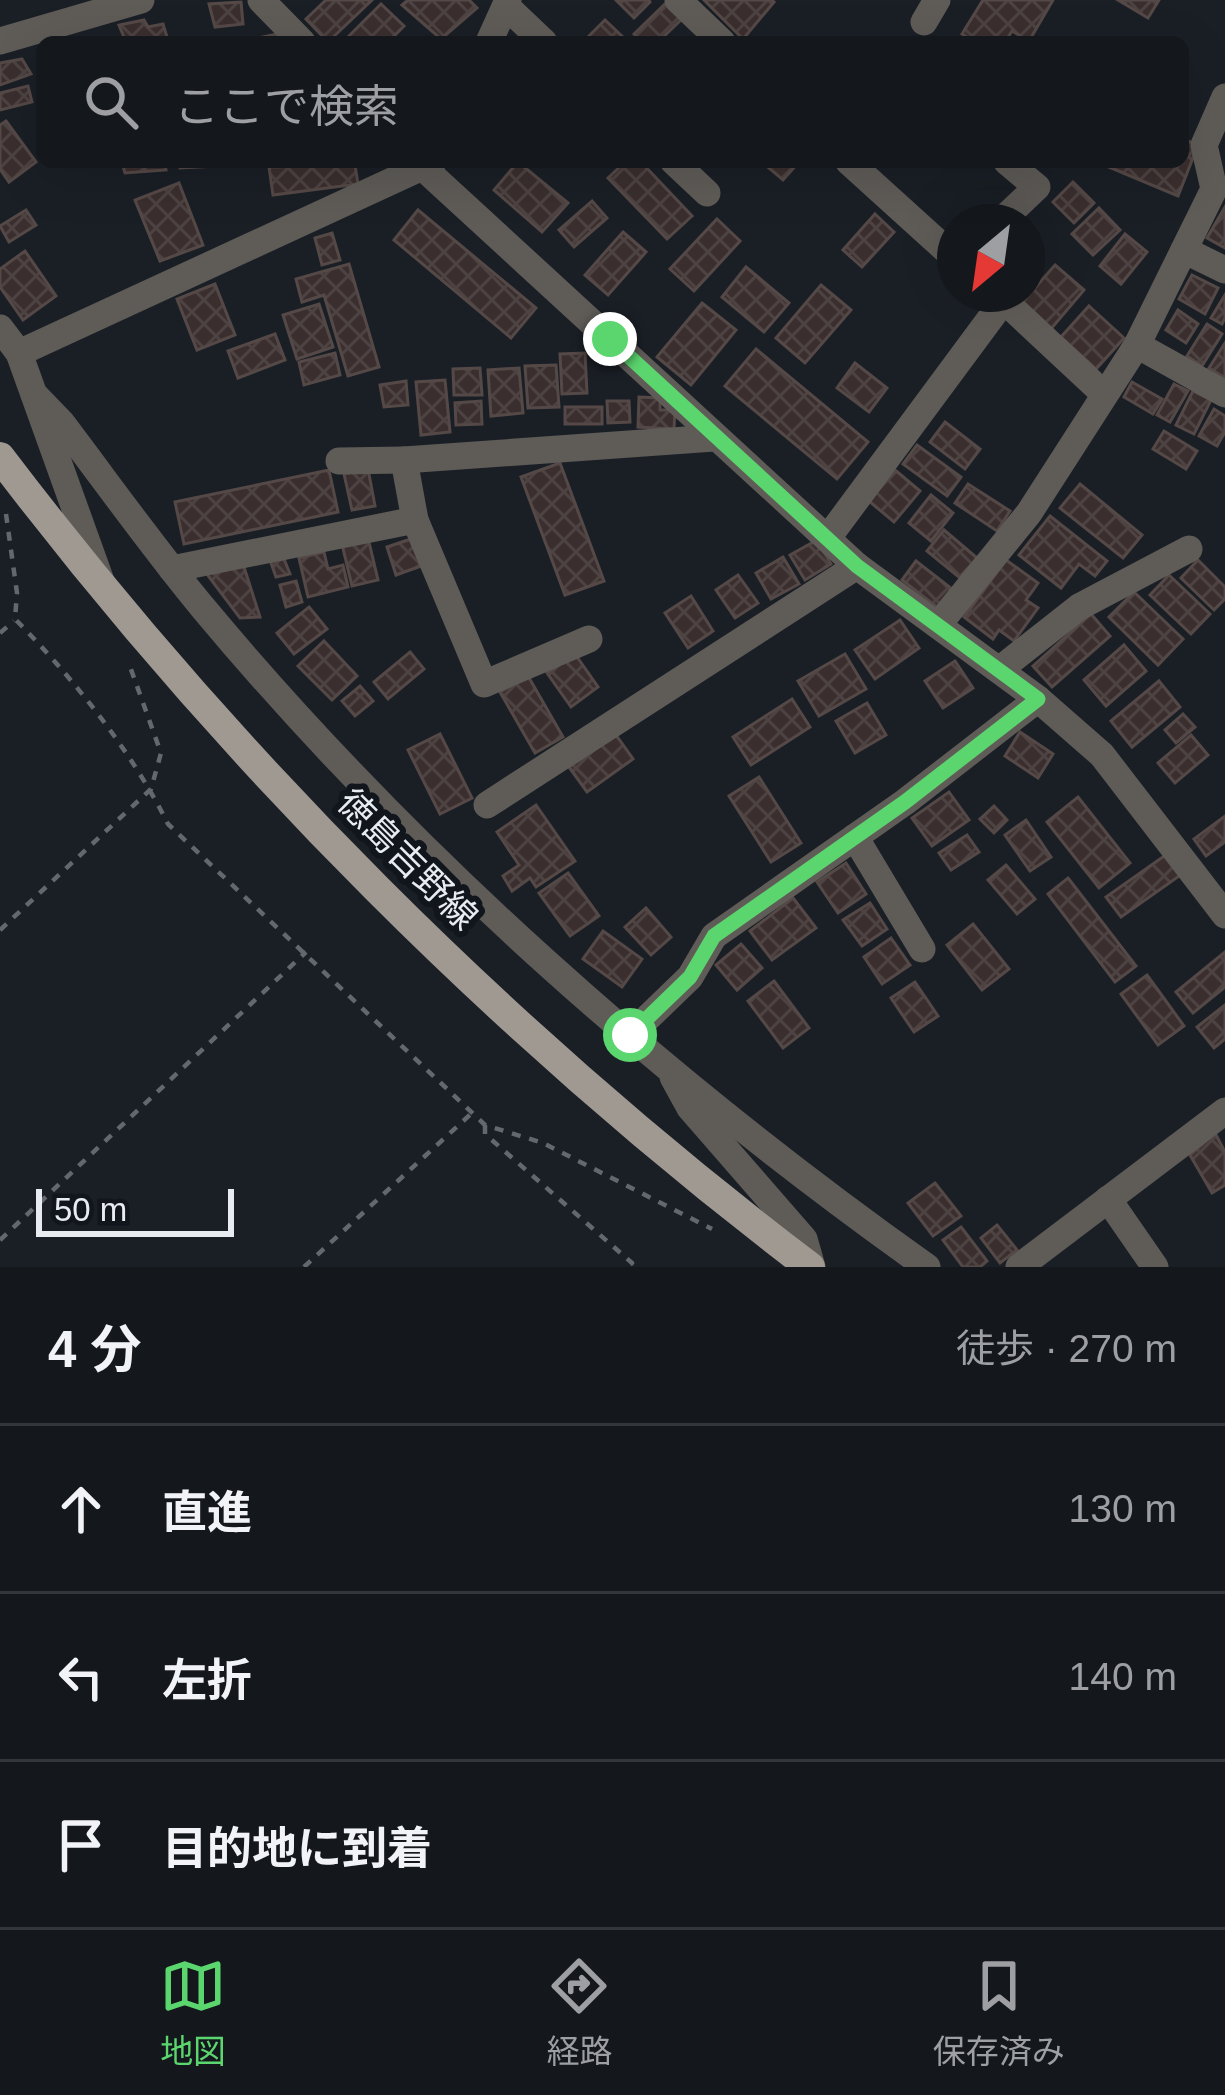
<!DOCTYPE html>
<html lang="ja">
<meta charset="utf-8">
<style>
body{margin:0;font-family:Arial,"Noto Sans JP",sans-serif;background:#212429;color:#f1f3f6}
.compass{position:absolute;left:937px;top:204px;width:108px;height:108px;border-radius:50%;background:#14171c;box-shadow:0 12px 48px #0002;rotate:209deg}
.scale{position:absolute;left:36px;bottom:30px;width:198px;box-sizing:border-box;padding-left:12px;border:6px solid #e8ecf1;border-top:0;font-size:33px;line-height:42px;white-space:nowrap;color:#e8ecf1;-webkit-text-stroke:9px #11161d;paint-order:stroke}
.stop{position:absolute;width:36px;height:36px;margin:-27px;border:9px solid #5bd56e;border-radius:50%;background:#fff}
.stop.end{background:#5bd56e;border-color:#fff;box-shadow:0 3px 12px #0008}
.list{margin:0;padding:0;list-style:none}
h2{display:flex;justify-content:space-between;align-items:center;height:156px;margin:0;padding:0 48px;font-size:51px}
h2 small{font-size:39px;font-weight:400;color:#9d9fa3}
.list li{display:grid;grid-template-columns:78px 1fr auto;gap:36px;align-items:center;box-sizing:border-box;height:168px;padding:0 48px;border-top:3px solid #33363b}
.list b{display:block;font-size:45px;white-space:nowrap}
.list em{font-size:39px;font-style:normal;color:#9d9fa3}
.icon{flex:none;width:66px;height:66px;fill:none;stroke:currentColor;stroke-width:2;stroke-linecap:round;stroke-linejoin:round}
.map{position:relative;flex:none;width:1225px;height:1267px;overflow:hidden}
.search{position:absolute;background:#14171c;box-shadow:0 12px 48px #0002;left:36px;right:36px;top:36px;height:132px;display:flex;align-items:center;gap:30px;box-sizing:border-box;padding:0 42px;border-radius:18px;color:#9d9fa3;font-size:45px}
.sheet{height:660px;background:#14171c}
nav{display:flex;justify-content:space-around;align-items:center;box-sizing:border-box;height:168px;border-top:3px solid #33363b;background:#14171c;font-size:33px;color:#9d9fa3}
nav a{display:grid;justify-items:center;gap:6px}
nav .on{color:#5bd56e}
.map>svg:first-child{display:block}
</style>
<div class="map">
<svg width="1225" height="1267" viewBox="0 0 1225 1267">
<defs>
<pattern id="building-cross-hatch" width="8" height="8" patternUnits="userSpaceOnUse" patternTransform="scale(3)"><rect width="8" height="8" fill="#3a2f2e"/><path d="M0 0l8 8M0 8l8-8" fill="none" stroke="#4d4342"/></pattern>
</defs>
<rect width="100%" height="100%" fill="#1a1f26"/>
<g fill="url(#building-cross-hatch)" stroke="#554947" stroke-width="3">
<polygon points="326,0 372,0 328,42 306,19"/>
<polygon points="408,0 469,0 477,8 441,39 402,5"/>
<polygon points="616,0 649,0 650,2 634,18"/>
<polygon points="704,0 772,0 774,2 743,39"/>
<polygon points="983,0 1053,0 1029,41 1012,31 1005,42 975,42 962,34"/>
<polygon points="1118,0 1159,0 1148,18"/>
<polygon points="241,2 243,24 215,27 209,4"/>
<polygon points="667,2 683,18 658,42 641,42 634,34"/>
<polygon points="381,4 404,26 388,42 343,42"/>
<polygon points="144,20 148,27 163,24 168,40 126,42 119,25"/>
<polygon points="605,20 625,39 583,42"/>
<polygon points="277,34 278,42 239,42"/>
<polygon points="22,59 31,74 0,85 0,63"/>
<polygon points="28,86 32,102 0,110 0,93"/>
<polygon points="6,121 36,162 9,182 0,169 0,125"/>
<polygon points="1183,139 1198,145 1178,196 1097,162 1183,162"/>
<polygon points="122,162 164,162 166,170 125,173"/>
<polygon points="179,162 216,162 217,166 180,168"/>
<polygon points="518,162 568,203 542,232 494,190"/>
<polygon points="625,162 641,162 692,216 667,239 608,178"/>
<polygon points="762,162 799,162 783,180"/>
<polygon points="355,165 358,184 273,195 269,167"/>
<polygon points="1073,182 1094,203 1074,223 1053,202"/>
<polygon points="179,183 203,245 160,261 135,200"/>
<polygon points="592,201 607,218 574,247 559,230"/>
<polygon points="1225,207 1225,248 1207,238"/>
<polygon points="1099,208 1120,230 1093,255 1072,234"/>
<polygon points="26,210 36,225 9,242 0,226"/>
<polygon points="418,210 536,308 511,338 394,240"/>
<polygon points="875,214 894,232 862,267 843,250"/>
<polygon points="717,219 740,241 694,291 670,269"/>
<polygon points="623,232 646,252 608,295 585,275"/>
<polygon points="332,233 340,260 322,265 315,238"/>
<polygon points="1125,234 1147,252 1121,284 1100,266"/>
<polygon points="25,251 56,296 23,320 0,287 0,269"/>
<polygon points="349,264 379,367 348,376 324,295 302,302 296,279"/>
<polygon points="1055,265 1084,290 1050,330 1020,305"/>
<polygon points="746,267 789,303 764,332 722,297"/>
<polygon points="1192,275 1218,288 1205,314 1179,299"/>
<polygon points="215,284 235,335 197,350 177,299"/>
<polygon points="821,285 851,310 805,363 776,338"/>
<polygon points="1225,295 1225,318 1222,324 1211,318"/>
<polygon points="702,303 736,330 691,385 657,357"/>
<polygon points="319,304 333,347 297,359 283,315"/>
<polygon points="1089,306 1124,338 1096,369 1061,337"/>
<polygon points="1178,310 1198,324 1186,343 1166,330"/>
<polygon points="1207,324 1222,334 1202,366 1187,356"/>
<polygon points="275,334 285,360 238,378 228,351"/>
<polygon points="1225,343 1225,378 1209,368"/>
<polygon points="756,349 868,442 837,479 725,386"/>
<polygon points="335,353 340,375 304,385 299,362"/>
<polygon points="585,353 587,393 562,394 560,354"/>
<polygon points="855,363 887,388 869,412 837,388"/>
<polygon points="556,365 559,407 528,408 525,366"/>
<polygon points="480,368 482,395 454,395 453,369"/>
<polygon points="519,368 523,413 491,416 488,370"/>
<polygon points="445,380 450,432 421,435 416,382"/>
<polygon points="406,381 408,405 384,407 380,385"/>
<polygon points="1132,382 1162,399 1153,414 1124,397"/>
<polygon points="1174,384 1188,391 1170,422 1157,415"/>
<polygon points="1193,391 1211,400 1194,434 1176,425"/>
<polygon points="639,397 660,398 660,410 675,410 674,429 638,427"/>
<polygon points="481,401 482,424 456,425 455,403"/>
<polygon points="607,401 629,401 630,422 608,423"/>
<rect x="565" y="407" width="37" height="17"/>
<polygon points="1214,409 1225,416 1225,432 1217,446 1199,436"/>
<polygon points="945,422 980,449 965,469 930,442"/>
<polygon points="1164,431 1197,451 1186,469 1153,449"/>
<polygon points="917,445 961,477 947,496 903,464"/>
<polygon points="560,463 604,581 565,595 521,477"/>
<polygon points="368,469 375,506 352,510 344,474"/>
<polygon points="329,470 338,512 184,544 175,502"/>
<polygon points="895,470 920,491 894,522 869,501"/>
<polygon points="968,484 1010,511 997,531 955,503"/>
<polygon points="1080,484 1142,535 1123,558 1060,508"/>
<polygon points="931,495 953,513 931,541 909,523"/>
<polygon points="1050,516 1107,561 1095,576 1079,564 1061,588 1019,555"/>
<polygon points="944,530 977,558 960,578 927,551"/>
<polygon points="368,538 378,580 352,586 342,544"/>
<polygon points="411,539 421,566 396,575 387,547"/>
<polygon points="817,540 831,564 805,580 790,555"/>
<polygon points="324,552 328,569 343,565 348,587 308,597 299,558"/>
<polygon points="783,557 799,584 771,599 756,573"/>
<polygon points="284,559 290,574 276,577 270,560"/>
<polygon points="1006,560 1038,583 1026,600 1038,608 1014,641 999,630 993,639 964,617"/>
<polygon points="1198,560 1225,587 1225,599 1214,610 1181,578"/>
<polygon points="916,561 952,589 938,608 902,580"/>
<polygon points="243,564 260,617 240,618 206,573"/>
<polygon points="738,575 758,603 735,618 716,590"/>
<polygon points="1169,575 1210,614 1191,634 1150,595"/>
<polygon points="296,581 302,602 286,607 280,585"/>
<polygon points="1134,592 1183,639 1158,665 1109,617"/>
<polygon points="691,596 713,631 688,648 665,613"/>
<polygon points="309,607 327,629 294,654 277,633"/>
<polygon points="1091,614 1110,636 1052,687 1033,666"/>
<polygon points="900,620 919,648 875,679 855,650"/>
<polygon points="324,641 357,676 332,700 298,666"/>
<polygon points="1124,645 1146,671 1106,706 1084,680"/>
<polygon points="410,652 424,669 388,699 374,682"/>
<polygon points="575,654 598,687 571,707 547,673"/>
<polygon points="845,654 866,689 819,716 798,681"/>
<polygon points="955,661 973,688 943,708 925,681"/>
<polygon points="528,676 563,737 535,753 500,692"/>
<polygon points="1159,681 1180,707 1132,747 1111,721"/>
<polygon points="360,686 373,701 355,716 342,701"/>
<polygon points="792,699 810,727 751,765 733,737"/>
<polygon points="867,703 886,735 855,753 836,721"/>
<polygon points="1183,714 1195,727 1176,743 1165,730"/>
<polygon points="1020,732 1053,754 1038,778 1005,756"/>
<polygon points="440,734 472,798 440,814 408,750"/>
<polygon points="616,735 633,759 587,792 569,767"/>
<polygon points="1191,735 1208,755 1175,783 1158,763"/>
<polygon points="759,777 801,843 771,862 729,796"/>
<polygon points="949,792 969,820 932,846 912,818"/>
<polygon points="1078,797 1130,863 1099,888 1047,822"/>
<polygon points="536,805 575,861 536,887 530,878 512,891 503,876 519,865 497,832"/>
<polygon points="994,806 1007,820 994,833 980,819"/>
<polygon points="1225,816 1225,842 1206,856 1194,839"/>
<polygon points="1026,820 1051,857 1030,871 1005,835"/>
<polygon points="967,835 979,852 951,870 939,853"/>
<polygon points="1167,854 1182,874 1121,917 1106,897"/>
<polygon points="846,863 866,894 838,913 817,882"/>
<polygon points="1006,865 1035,899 1017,914 988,880"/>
<polygon points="568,873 599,916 570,936 539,893"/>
<polygon points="1068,878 1136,966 1115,982 1048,894"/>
<polygon points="793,898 816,928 772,960 750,931"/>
<polygon points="870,903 887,929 862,946 843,920"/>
<polygon points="646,908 671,937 651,955 625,927"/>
<polygon points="973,924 1009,969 982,990 947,945"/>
<polygon points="603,931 642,959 622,987 583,959"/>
<polygon points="891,938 910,965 882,984 864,957"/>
<polygon points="741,944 762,968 737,990 716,965"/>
<polygon points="1225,952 1225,987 1193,1013 1176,992"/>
<polygon points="1147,975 1184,1026 1158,1045 1121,994"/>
<polygon points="774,981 809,1028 783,1048 748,1001"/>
<polygon points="915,982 938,1016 914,1032 891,998"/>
<polygon points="1225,1005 1225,1039 1214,1048 1197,1027"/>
<polygon points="1215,1133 1225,1152 1225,1185 1212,1193 1190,1155"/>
<polygon points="935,1183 961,1216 933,1236 908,1203"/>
<polygon points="997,1225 1017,1250 1000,1263 981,1238"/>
<polygon points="961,1227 987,1261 980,1267 963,1267 943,1240"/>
</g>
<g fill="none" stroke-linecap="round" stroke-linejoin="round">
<g stroke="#63686e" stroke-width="4.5" stroke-dasharray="9 9" stroke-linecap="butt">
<path d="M6 514 17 593 15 619C73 678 131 750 168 824L485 1125 543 1143 712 1229"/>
<polyline points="0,633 14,621"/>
<polyline points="0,930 151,789 161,753 128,661"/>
<polyline points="485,1125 485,1134 632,1263 628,1267"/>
<polyline points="0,1240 306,952"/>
<polyline points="304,1267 473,1112"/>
</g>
<g stroke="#5f5c58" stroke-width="27">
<polyline points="261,0 302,42"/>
<polyline points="678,0 722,42"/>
<polyline points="506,6 544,42"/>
<polyline points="924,22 937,0"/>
<polyline points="0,41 141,0"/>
<polyline points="489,42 508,0"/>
<polyline points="417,162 857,566 1038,699 905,802 714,936 690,977 630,1035"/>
<polyline points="674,162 707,193"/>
<polyline points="849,162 955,258"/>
<polyline points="1000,222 1037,187 1007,162"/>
<polyline points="1184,250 1225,270"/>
<polyline points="997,294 1103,393"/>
<polyline points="0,328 19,353"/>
<polyline points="1137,345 1225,394"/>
<path d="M34 394 61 422C108 484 154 549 204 609 410 856 665 1081 927 1267"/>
<polyline points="339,461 404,460"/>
<polyline points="415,520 484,684 589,639"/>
<polyline points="830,535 1004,300"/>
<polyline points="172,569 415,520 404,460 714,438"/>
<polyline points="101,581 19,353 433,162"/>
<polyline points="938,625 1029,513 1137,345 1214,189 1204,145 1225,97"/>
<polyline points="999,670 1079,607 1189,549"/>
<polyline points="1038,699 1102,755 1225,915"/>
<polyline points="487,805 857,566"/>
<polyline points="855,837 922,949"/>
<polyline points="673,1077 690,1108 804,1239 812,1267"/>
<polyline points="1108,1199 1155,1267"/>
<polyline points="1019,1267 1225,1111"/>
</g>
<path stroke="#a09992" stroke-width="30" d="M0 457C230 760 507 1037 810 1267"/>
</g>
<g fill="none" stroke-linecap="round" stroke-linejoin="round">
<polyline stroke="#5bd56e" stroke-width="15" points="610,339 857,566 1038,699 905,802 714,936 690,977 630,1035"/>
</g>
<g text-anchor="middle" stroke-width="12" stroke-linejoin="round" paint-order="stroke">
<g font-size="36" fill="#e8ecf1" stroke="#11161d">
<text transform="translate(408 859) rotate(45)" y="13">徳島吉野線</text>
</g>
</g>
</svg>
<svg class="compass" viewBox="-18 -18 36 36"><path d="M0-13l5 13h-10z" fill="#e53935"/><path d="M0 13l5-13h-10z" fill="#9d9fa3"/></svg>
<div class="scale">50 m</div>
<div class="stop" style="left:630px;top:1035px"></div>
<div class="stop end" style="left:610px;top:339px"></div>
<div class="search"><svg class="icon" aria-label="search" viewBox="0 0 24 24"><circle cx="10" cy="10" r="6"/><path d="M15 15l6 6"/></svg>ここで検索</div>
</div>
<section class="sheet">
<h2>4 分<small>徒歩 · 270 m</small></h2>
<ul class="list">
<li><svg class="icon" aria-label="ahead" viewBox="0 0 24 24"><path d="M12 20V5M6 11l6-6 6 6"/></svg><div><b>直進</b></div><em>130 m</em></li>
<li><svg class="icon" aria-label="left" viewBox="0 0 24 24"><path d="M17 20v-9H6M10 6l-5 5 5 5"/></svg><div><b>左折</b></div><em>140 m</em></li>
<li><svg class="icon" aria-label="arrive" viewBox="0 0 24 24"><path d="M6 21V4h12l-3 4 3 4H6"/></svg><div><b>目的地に到着</b></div></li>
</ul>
</section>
<nav>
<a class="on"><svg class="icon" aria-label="map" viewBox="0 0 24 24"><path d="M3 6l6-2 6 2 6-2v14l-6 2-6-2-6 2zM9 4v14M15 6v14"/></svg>地図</a>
<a><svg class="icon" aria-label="directions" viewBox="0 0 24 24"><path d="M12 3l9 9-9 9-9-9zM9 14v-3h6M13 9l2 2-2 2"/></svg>経路</a>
<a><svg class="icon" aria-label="saved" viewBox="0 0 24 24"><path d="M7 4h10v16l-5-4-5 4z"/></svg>保存済み</a>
</nav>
